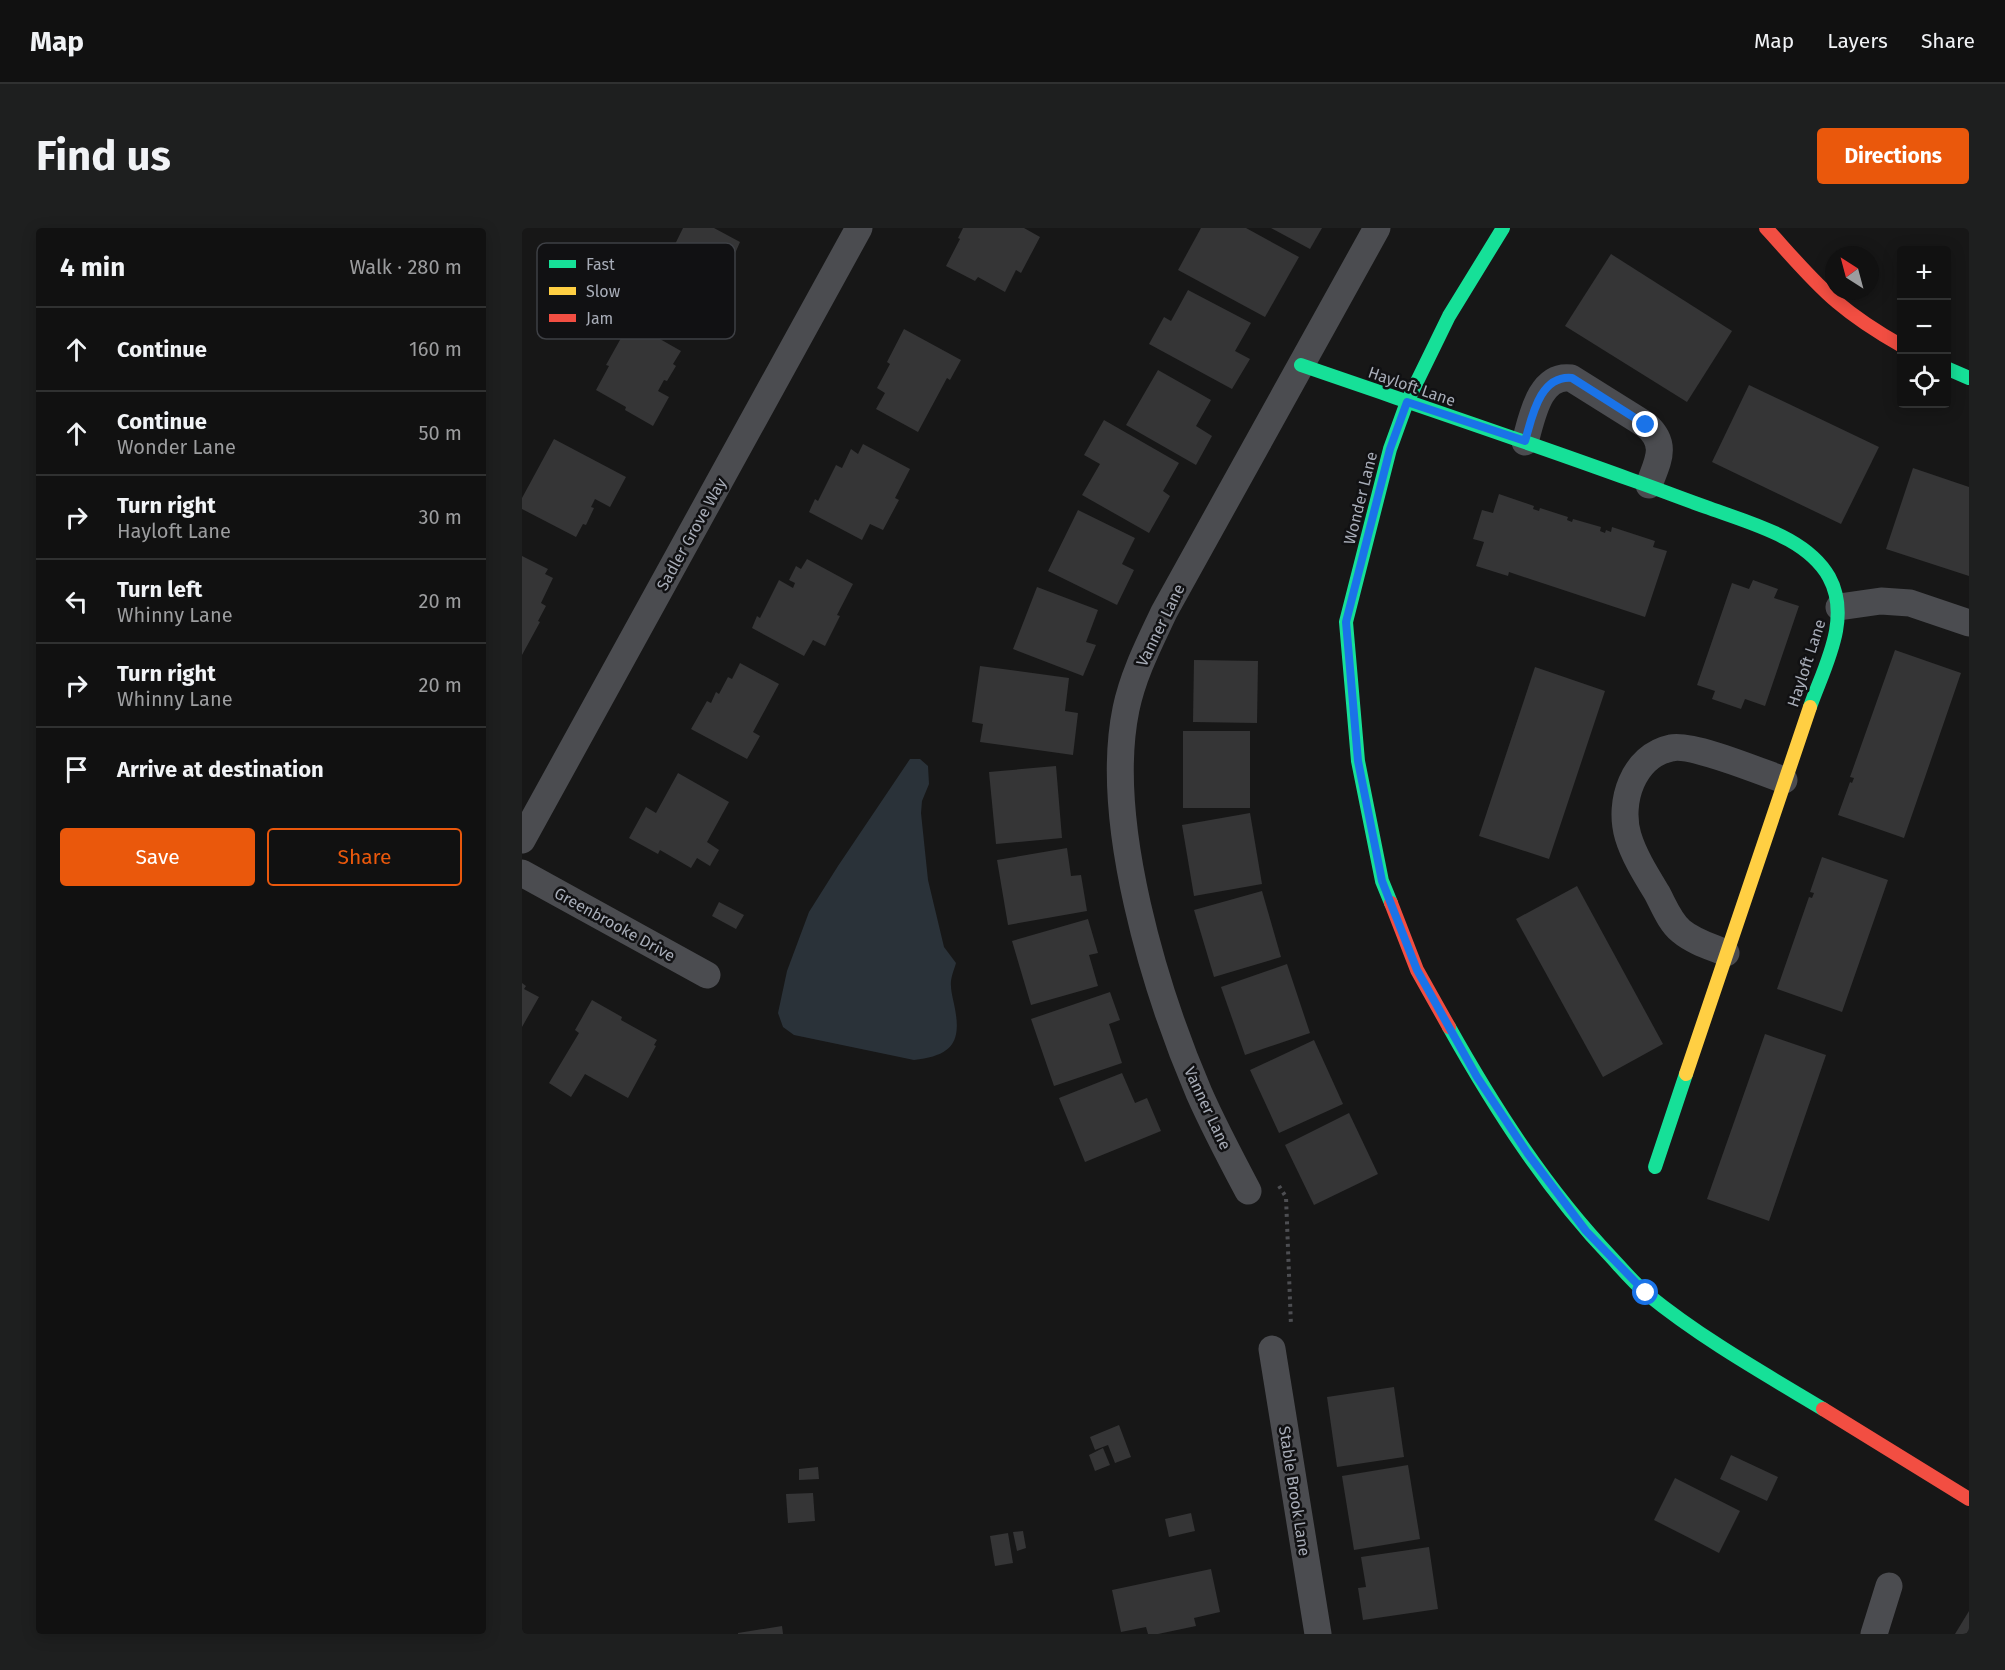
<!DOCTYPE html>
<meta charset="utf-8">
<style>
body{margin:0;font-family:"Fira Sans",sans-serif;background:#1e1f1f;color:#f1f3f6}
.controls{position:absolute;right:18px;top:18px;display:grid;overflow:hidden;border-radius:6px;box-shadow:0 3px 15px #0003}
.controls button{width:54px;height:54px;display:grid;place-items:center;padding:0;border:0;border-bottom:2px solid #303131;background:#111;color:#f1f3f6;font:30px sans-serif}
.compass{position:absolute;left:1303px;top:18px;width:54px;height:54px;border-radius:50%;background:#111;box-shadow:0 3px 15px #0003;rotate:324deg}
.stop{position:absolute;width:18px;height:18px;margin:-14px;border:4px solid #1a73e8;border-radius:50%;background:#fff}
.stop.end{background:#1a73e8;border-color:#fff;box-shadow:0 2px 6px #0008}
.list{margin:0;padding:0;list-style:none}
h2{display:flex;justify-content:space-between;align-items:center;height:78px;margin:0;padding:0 24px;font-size:26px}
h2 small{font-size:20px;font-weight:400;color:#9c9d9f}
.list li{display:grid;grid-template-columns:39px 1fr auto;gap:18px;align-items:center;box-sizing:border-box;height:84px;padding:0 24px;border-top:2px solid #303131}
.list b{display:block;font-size:22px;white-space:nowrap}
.list p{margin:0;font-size:20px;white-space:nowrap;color:#9c9d9f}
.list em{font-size:20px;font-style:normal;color:#9c9d9f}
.actions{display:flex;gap:12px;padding:18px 24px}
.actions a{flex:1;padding:14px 0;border:2px solid #ea580c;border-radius:6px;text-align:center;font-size:21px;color:#ea580c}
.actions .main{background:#ea580c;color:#fff}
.icon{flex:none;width:33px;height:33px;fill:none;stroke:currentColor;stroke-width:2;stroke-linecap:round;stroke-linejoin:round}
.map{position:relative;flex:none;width:1447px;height:1406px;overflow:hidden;border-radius:6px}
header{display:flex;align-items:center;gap:36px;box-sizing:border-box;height:84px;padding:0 30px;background:#111;border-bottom:2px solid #303131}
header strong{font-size:28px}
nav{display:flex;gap:33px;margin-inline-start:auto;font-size:21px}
.intro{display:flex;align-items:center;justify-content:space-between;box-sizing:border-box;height:144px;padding:0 36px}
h1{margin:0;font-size:42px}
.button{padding:15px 27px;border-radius:6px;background:#ea580c;color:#fff;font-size:21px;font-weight:700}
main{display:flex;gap:36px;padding:0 36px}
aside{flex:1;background:#111;border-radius:6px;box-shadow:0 3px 15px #0003}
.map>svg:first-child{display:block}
</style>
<header>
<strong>Map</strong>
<nav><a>Map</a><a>Layers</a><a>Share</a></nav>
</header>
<div class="intro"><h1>Find us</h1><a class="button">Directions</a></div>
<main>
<aside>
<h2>4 min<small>Walk · 280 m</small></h2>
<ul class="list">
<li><svg class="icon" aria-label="ahead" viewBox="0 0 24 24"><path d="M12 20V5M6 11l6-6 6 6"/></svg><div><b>Continue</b></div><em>160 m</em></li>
<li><svg class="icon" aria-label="ahead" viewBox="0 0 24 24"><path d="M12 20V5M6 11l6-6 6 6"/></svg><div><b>Continue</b><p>Wonder Lane</p></div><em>50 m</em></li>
<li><svg class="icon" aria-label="right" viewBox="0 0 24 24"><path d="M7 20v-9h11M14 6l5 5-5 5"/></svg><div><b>Turn right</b><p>Hayloft Lane</p></div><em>30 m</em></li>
<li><svg class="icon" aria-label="left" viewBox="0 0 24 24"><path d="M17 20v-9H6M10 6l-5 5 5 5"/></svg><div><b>Turn left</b><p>Whinny Lane</p></div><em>20 m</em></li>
<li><svg class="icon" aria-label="right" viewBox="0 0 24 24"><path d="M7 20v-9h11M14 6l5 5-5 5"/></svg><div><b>Turn right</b><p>Whinny Lane</p></div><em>20 m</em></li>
<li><svg class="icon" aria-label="arrive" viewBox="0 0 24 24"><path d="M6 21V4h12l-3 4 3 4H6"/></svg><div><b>Arrive at destination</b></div></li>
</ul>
<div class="actions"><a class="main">Save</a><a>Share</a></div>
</aside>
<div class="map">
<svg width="1447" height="1406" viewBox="0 0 1447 1406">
<rect width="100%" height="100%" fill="#171717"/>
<path fill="#2a3239" d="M388 531H398L406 538 407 556 400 573 399 585 406 652 422 719 434 735C432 742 428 751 429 758 429 765 432 774 433 781 440 817 427 828 392 832L272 807 261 799 256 785 265 743 287 684 316 638Z"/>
<g fill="#353536">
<polygon points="161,0 192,0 218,14 205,44 202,43 195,56 206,61 191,89 160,72 161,70 134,55"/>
<polygon points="441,0 502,0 518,9 499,45 494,42 483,64 456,49 453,53 424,38 438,11 436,10"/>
<polygon points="679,0 724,0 777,29 743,89 656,42"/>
<polygon points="749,0 800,0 788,21"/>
<polygon points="1089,26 1210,103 1165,174 1043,98"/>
<polygon points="666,62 729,95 713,123 728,131 710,161 627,116 642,89 649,93"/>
<polygon points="108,94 159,123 151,136 154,138 145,153 142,152 136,163 147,169 131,198 103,182 104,179 74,162 87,138 84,137"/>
<polygon points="382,101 439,132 428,152 425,150 396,204 354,181 363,165 355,160 368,136 365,134"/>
<polygon points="636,142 689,172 674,198 690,208 674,237 604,197"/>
<polygon points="1227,157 1357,219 1319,296 1190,234"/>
<polygon points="582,192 657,235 641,263 648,268 627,305 560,267 578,236 562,227"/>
<polygon points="32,211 104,249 88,279 73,271 69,279 72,280 64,297 61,296 54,309 0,281 0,270"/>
<polygon points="341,216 388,241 373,270 377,272 361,302 348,296 340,312 287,284 293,271 296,273 314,237 320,240 329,221 336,226"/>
<polygon points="1391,240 1447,259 1447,348 1364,321"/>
<polygon points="977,266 1012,278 1011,281 1017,283 1018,280 1046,289 1045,292 1050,294 1051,291 1079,299 1078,303 1083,305 1084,302 1089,304 1090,299 1133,313 1131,319 1145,323 1123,389 987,344 986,348 954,338 962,314 951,311 960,282 971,285"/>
<polygon points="556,282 613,310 600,336 612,342 595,377 526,343"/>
<polygon points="0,328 26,341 23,346 31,350 19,375 24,378 16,393 18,394 0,427"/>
<polygon points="285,331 331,356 315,387 318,388 303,418 291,412 282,428 230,400 235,388 238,390 257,352 271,360 273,355 267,352 274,338 279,341"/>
<polygon points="1231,352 1256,361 1252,370 1277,378 1243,478 1223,471 1219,481 1190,471 1193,463 1175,457 1210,355 1227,361"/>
<polygon points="515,359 576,382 564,414 574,417 561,448 491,421"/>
<polygon points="1373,422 1439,445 1382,610 1316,587 1328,554 1330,555 1332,550 1328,549"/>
<polygon points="672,432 736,433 735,495 671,494"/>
<polygon points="218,435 257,456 231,504 238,508 225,531 169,501 185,473 189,475 194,464 197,466 206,449 210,451"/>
<polygon points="458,438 547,450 543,483 556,485 551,527 458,514 461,496 450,494"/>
<polygon points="1013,439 1083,463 1027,631 957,608"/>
<rect x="661" y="503" width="67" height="77"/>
<polygon points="534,538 540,610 474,616 467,544"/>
<polygon points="156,545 207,574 185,614 197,622 188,638 175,630 169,640 138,622 136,626 107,610 124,579 134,585"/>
<polygon points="728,585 740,656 672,668 660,597"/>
<polygon points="545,620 549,648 559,647 565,683 486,697 475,632"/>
<polygon points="1300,629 1366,652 1320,784 1255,761 1287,669 1290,670 1292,665 1288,664"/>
<polygon points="1055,658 1141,816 1081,849 994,691"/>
<polygon points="740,663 759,729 692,749 672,682"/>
<polygon points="197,674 222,687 214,701 190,688"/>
<polygon points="566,691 576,725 567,727 576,758 509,777 490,713"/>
<polygon points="765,736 788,805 723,827 699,759"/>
<polygon points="0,755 4,758 2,761 17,769 0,799"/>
<polygon points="588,764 598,792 587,796 600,835 532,858 509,791"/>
<polygon points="70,772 100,789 99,792 135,812 132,817 134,818 106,870 63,846 49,869 27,855 57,805 53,802"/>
<polygon points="1243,806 1304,827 1247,993 1185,971"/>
<polygon points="792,812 821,876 757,905 728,842"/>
<polygon points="600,845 613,875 625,870 639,903 563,934 537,870"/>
<polygon points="827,885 856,946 792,977 763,917"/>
<polygon points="872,1159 882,1229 815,1239 805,1169"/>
<polygon points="597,1197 609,1229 593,1235 586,1217 573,1222 568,1209"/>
<polygon points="581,1220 588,1237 573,1243 567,1227"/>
<polygon points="1209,1227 1256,1249 1245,1273 1198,1251"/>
<polygon points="886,1237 898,1311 832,1322 820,1248"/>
<polygon points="296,1239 297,1251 277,1252 277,1241"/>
<polygon points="1153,1250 1218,1283 1197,1325 1132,1292"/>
<polygon points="291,1265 293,1293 266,1295 264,1266"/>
<polygon points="669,1285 673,1303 647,1309 643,1291"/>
<polygon points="501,1303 504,1320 495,1323 491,1304"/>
<polygon points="486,1305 491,1335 473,1338 468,1308"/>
<polygon points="907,1319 916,1381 841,1392 836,1360 844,1359 839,1329"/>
<polygon points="689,1341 698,1384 672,1390 674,1398 636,1406 626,1406 624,1399 599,1404 590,1362"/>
<polygon points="1447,1383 1447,1406 1433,1406"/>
<polygon points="260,1398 261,1406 216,1406 216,1405"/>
</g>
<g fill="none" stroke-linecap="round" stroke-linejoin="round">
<polyline stroke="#4d4e52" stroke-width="4" stroke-dasharray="3 4.5" stroke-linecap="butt" points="757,958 764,969 769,1098"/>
<g stroke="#4b4c50" stroke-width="27">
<path d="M1003 214C1010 190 1017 146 1049 150L1124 197C1147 217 1135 234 1127 257"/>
<polyline points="1317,379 1359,373 1388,375 1447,395"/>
<polyline points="0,612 337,0"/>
<polyline points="0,645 185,747"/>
<path d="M1204 725C1190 719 1172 714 1159 703 1148 694 1142 678 1135 665 1124 647 1112 628 1106 608 1096 574 1111 528 1149 520 1170 515 1239 544 1262 552"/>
<path d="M726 963C709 931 692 899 677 865 633 762 581 593 604 481 611 447 627 416 642 384L855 0"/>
<polyline points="750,1121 796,1406"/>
<polyline points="1352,1406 1367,1358"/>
</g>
<g stroke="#16e098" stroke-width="14">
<path d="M779 137C889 175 1000 212 1110 252 1136 261 1161 271 1187 280 1214 290 1242 298 1267 312 1283 321 1298 333 1307 349 1330 391 1302 439 1288 479"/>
<polyline points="1424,140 1447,150"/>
<polyline points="869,675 860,653 836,533 824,394 868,221 885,174 927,88 981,0"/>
<path d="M927 799C973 881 1025 962 1090 1030 1101 1042 1112 1055 1125 1066 1179 1110 1241 1145 1301 1181"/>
<polyline points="1133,939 1164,846"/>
</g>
<polyline stroke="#ffcf43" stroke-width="14" points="1164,846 1288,479"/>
<g stroke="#f24e42" stroke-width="14">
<path d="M1244 0C1267 25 1289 52 1315 74 1335 91 1357 105 1380 118"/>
<polyline points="869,675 895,742 927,799"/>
<polyline points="1301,1181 1447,1271"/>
</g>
</g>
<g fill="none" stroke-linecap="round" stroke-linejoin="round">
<path stroke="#1a73e8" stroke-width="8" d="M1124 1065 1064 1003 1006 926 955 849 895 742 860 653 836 533 824 394 868 221 885 174 1003 213C1010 190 1017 147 1050 150L1124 197"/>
</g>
<g text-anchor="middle" stroke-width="5" stroke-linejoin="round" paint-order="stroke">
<g font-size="16" fill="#a8adb8" stroke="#111113">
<text transform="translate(890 158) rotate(19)" y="6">Hayloft Lane</text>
<text transform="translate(838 270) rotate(-76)" y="6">Wonder Lane</text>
<text transform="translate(169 306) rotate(-61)" y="6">Sadler Grove Way</text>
<text transform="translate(638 397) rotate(-64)" y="6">Vanner Lane</text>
<text transform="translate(1284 435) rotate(-72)" y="6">Hayloft Lane</text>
<text transform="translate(93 696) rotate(29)" y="6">Greenbrooke Drive</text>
<text transform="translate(686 880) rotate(65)" y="6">Vanner Lane</text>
<text transform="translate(773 1263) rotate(81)" y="6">Stable Brook Lane</text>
</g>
</g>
<rect x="15" y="15" width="198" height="96" rx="9" fill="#111113" stroke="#3e4045" stroke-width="1.5"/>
<rect x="27" y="32" width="27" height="8" fill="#16e098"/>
<rect x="27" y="59" width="27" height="8" fill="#ffcf43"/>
<rect x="27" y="86" width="27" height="8" fill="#f24e42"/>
<g font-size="16" fill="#a8adb8">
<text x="64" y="42">Fast</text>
<text x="64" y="69">Slow</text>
<text x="64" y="96">Jam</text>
</g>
</svg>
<div class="controls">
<button>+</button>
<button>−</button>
<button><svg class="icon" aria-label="locate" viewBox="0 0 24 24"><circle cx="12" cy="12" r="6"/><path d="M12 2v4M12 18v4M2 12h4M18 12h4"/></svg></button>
</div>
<svg class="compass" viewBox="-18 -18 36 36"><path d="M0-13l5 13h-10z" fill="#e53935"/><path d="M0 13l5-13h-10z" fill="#9c9d9f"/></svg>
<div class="stop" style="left:1124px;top:1065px"></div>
<div class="stop end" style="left:1124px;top:197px"></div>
</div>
</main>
